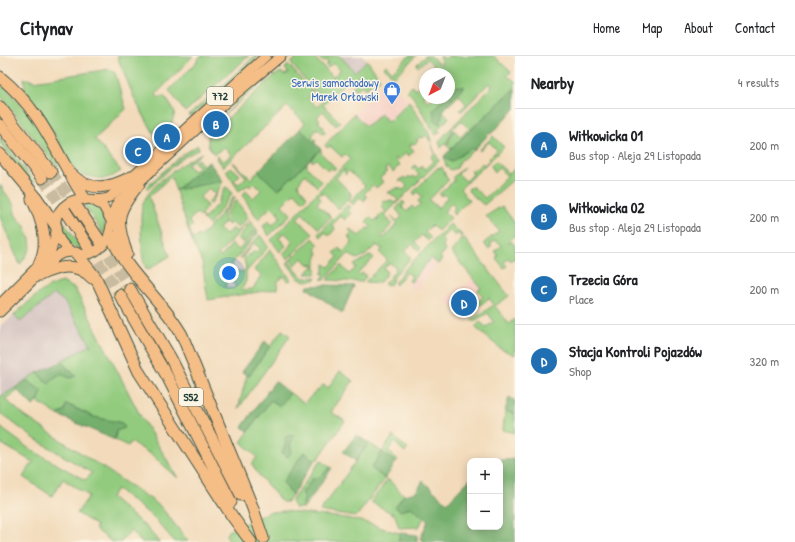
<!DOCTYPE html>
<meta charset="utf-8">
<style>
body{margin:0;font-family:"Patrick Hand",sans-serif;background:#f2f2f2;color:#202124}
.controls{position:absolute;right:12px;bottom:12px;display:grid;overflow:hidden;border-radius:8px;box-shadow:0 2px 10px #0003}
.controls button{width:36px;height:36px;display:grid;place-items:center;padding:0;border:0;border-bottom:1px solid #e0e0e0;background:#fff;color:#202124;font:20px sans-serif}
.compass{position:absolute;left:419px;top:12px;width:36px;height:36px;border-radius:50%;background:#fff;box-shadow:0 2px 10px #0003;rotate:222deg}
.you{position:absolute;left:229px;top:217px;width:14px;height:14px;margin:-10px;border:3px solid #fff;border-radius:50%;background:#1a73e8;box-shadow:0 0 0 6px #1a73e833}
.badge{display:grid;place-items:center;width:26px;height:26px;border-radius:50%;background:#1f6fb2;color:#fff;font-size:13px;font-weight:700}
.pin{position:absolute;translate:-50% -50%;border:2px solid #fff;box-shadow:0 1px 4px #0006}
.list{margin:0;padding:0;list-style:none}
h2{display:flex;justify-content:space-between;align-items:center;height:52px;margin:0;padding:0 16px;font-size:17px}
h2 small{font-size:13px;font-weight:400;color:#757577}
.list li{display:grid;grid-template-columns:26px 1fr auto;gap:12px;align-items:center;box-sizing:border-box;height:72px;padding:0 16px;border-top:1px solid #e0e0e0}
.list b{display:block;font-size:15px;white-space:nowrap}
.list p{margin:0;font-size:13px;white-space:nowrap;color:#757577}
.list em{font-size:13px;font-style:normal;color:#757577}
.map{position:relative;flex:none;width:515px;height:486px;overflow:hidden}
header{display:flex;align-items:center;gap:24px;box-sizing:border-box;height:56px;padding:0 20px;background:#fff;border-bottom:1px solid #e0e0e0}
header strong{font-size:19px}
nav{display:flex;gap:22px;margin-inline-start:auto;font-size:14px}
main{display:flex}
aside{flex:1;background:#fff}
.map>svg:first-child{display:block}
</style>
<header>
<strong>Citynav</strong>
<nav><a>Home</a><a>Map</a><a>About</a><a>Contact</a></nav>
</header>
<main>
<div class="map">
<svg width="515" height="486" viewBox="0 0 515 486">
<rect width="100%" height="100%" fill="#fcf5e5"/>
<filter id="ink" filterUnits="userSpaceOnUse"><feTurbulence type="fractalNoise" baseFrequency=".025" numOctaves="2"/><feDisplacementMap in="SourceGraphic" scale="8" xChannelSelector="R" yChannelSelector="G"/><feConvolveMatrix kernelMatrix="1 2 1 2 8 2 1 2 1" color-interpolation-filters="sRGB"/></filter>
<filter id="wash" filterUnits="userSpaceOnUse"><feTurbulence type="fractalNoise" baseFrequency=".012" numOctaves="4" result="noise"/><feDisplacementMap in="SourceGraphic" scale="16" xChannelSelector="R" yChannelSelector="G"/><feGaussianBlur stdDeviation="0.9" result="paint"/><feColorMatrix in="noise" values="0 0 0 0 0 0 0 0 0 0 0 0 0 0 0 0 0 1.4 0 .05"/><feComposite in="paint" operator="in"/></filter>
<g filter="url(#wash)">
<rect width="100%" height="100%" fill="#f2daba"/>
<g fill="#f6d1c5">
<polygon points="384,27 392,28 409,45 374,79 354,58"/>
<polygon points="431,202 438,208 418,231 416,233 408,232 416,217"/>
<polygon points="474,222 481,232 469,240 476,252 464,260 443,244"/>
</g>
<g fill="#d1bfbf">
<polygon points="340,0 363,0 367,4 355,16"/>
<polygon points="55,238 64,245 91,289 37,317 0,341 0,270 14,259 20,266"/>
</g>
<g fill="#92cb7e" stroke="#588459">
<polygon points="117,0 193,0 156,38 159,42 162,40 166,42 175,56 171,70 157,83 135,44"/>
<polygon points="200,0 249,0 185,56 169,34 195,8"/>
<polygon points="255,0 259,0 193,59 188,60"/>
<polygon points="288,0 292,0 221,62 251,32"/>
<polygon points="299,0 313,0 333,21 340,14 333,7 328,12 326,9 328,7 326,4 323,6 317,0 340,0 355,16 367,4 380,23 378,25 375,23 366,33 362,29 356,34 353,30 356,26 354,24 350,28 346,25 323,49 340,66 336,70 323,55 317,61 320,64 318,66 324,71 323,73 326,76 324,78 317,72 312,80 316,84 314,87 300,73 305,67 287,50 223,111 216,101 218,100 223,106 231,99 225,91 214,98 208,89 208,80 274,20 281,16 285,19 288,17 285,12 289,9 313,37 308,42 317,51 324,44 312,33 291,7"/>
<polygon points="409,0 416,0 394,21 384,11 386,9 392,16"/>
<polygon points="425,0 431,0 440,9 442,6 440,2 441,0 445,3 448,0 494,0 511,16 507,20 515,25 515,32 470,74 461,65 455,71 453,70 492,30 489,27 462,55 460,54 466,48 459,39 443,55 449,62 438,73 440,76 436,79 413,41 407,35 412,30 415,33 425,23 425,38 423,40 428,46 432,42 444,42 433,53 435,61 442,54 457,30 449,38 449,25 452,22 449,18 430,18 436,12 427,3 418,11 416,9"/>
<polygon points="110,13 115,17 126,53 95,83 121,115 113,120 103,123 82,119 70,109 58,84 39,54 25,35 24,22 34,25"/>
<polygon points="0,26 34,63 59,110 57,111 0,39"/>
<polygon points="409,45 429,77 431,86 426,79 423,82 419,81 417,83 418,85 414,88 412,87 410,90 414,95 409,100 406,97 398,104 396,102 395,104 400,109 393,116 390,112 387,111 385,114 387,116 380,122 383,126 376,132 373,129 364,138 367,141 364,145 360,141 353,149 350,146 365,130 349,115 345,119 345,113 336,122 350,136 351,141 340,152 337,152 323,136 318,140 321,143 317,148 331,161 319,173 302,157 297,163 313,178 288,203 283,198 292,188 292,184 284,176 279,182 286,190 280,196 271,184 350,103 345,98 342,101 330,90 327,92 325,89 354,58 366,70 381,58 388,66"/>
<polygon points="452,71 453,73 446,89 445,88 441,92 439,85"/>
<polygon points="454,74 461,81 467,74 469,75 451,93 447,90"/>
<polygon points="493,80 504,91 460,133 469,144 454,159 452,156 455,151 451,147 444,156 451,162 438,175 432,169 425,176 431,182 428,185 422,179 415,186 421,192 419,195 412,188 405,195 411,202 395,219 390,229 384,228 395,215 396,211 389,207 384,212 387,217 379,227 365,226 387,204 379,196 383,193 376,189 366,199 357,203 348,198 324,224 321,223 324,221 324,218 321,217 324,217 324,208 329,211 338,201 334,197 339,192 343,196 352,186 348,180 352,177 349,174 350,173 359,180 367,172 369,173 371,171 366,166 370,161 374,165 377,163 378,164 379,163 378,161 382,157 384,158 386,156 381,151 383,148 382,147 385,144 387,146 389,144 395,147 398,144 390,137 387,137 397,132 404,134 407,130 402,125 399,125 404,121 406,123 409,120 411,122 413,120 416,122 419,119 414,113 411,113 415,109 419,113 422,110 425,114 434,105 431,101 435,97 431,88 439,105 386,158 386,161 392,168 382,180 384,182 397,168 391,160 397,165 402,161 396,153 403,145 405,148 402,151 407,156 412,150 415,153 420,148 418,145 422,141 418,136 415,139 413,136 438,111 439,113 442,111 447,123 449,124 429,144 438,152 447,142 444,138 441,140 439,138 454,125 453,121 464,111 458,118 466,125 473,118 471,114 477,113 482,107 484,109 489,104 488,103 497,94 489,86 480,95 479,94"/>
<polygon points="0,81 35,127 32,129 0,87"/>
<polygon points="198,89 199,93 181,103 148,133 146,131 181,100"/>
<polygon points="471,92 474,94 460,105 457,112 451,114 446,110 444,100 451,106"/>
<polygon points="321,93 321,97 336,112 334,114 331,112 328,115 316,103 313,106 311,103"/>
<path d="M202 97 187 109 194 115 199 111 194 106 198 103 202 109 209 106 177 133 223 125 211 148 208 147 215 139 209 132 200 141 207 150 201 159 204 163 218 147 225 131 228 132 232 138 209 169 197 157 189 165 193 169 189 173 193 184 198 179 200 181 217 163 234 140 235 142 224 157V164L225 166 227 163 226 158 236 144 248 161 238 172 231 166 229 169 225 166 219 173 226 179 232 172 237 176 250 164 218 199 221 201 232 188 239 194 257 174 258 177 231 208 233 212 225 231 234 233 236 229 233 228 235 221 232 220 238 214 241 216 244 215 246 212 244 203 249 198 250 200 255 194 257 196 260 192 253 187 243 201 240 203V201L260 179 268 191 246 216V225L242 233 246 235 249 232 252 234 261 219 254 214 270 194 291 224 288 225 284 220 278 225 277 233 208 244 202 206 193 188 171 120 149 141 170 200 147 214C142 206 142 196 142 187 141 178 140 155 143 147 150 129 185 105 202 97Z"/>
<polygon points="495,105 509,118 515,112 515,122 484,149 468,135 469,132 473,131 485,142 507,120 499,112 495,116 491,110"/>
<polygon points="233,106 251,123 258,115 278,134 307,107 307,111 322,126 317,131 305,118 298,128 307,141 303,145 295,136 282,149 291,158 269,180 263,170 268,165 273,169 280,161 277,156 279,155 276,156 271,151 258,163 242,139 246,135 253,142 261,134 254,127 250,131 248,129 239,135 226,115 231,111 240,119 234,125 239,128 246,121 233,107"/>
<polygon points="0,129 14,149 15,158 19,164 24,168 30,183 31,192 20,209 0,161"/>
<path d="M83 147C101 147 108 162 103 178Z"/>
<polygon points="347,149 350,151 348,154 351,157 345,164 341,160 332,169 335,173 329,180 325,176 321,181 318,178"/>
<polygon points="502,150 515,167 515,180 508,185 509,187 511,185 515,189 515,204 514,202 511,205 508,202 504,206 507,210 504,212 496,202 498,199 495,195 501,190 496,184 490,188 492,190 488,193 484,187 499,175 486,160"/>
<path d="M61 162 82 193C66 191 59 176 61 162Z"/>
<polygon points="251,166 256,173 243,187 238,182"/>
<polygon points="450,168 462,179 461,181 457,177 455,180 449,174 441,183 445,187 443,189 445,195 440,201 442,203 438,208 431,202 411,226 409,225 412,220 406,216 396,229 394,227 405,213"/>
<polygon points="463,181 509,240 495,250 509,268 515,263 515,299 501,293 475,271 480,266 486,271 494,266 488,257 473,266 471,264 494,249 489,242 479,250 476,247 475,248 483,241 478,234 481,232 451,196"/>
<polygon points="313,182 319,189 316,192 318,198 316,204 316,218 306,218 312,211 314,211 314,209 308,208 303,202 294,209 291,204 289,206 303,222 316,221 315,224 306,225 299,223 287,207"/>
<polygon points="371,199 374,202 358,217 360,219 363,217 366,220 362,226 327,224 341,209 349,218 356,212 354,209"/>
<path d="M62 226 75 233 140 359 178 422 152 399 131 386 128 390 115 384 116 375 122 367 94 361 67 348 65 354 58 359 38 346 42 335 26 324 37 317 49 328 56 320 63 318 70 322 75 320 61 305 91 289 64 245 54 238 20 266 14 259C28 247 43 230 62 226Z"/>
<polygon points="282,274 290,280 238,353 247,319 249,320"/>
<polygon points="340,315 353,325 331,356 345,365 318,403 315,404 304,396 283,426 292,439 287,446 282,446 258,418 252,408 257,401 241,386 271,344 280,350 290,337 304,347 323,329 328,332"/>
<polygon points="15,332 17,335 5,343 26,361 152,444 161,451 188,485 175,486 153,461 117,433 111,441 148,473 159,486 141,486 131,474 121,486 112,486 95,473 97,470 77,457 89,440 63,423 52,440 23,421 33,406 0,387 0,371 28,392 85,424 92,417 35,383 0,357 0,341"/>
<polygon points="505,355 515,358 515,377 503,374"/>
<polygon points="393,380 408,393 405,396 394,386 388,395 398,404 396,406 382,396 371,412 385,423 356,461 320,455 369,387 382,396"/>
<polygon points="321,404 330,411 320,421 312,423 302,437 305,441 301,452 295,452 292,448 292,444"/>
<polygon points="388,423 404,439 395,451 401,455 411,451 424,461 419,471 399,472 395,459 371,446"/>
<path d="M286 455C312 460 338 459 364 466 376 469 387 475 400 477L398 486H230L226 479 228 475 269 456Z"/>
</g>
<g fill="#75af6d" stroke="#4a7650">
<polygon points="457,30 464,31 442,54 443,56 440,68 434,65 433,53 445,42 449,42 449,38"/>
<polygon points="515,32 515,53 491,78 490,77 474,94 471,92 451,106 444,100"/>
<polygon points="300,73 321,93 278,134 258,115"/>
<polygon points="209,106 223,125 176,134"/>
<polygon points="327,229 354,230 342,257 307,232 308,230"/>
<polygon points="265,285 270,290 249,320 242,316"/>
<polygon points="61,306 76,320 70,322 63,319 56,320 49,328 37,317"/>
<polygon points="26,324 42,335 38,346 33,350 15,332"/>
<polygon points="275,325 290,337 280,350 271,344 248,375 242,371"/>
<polygon points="509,341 515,345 515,358 505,355"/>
<polygon points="66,348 94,361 122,367 125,372 116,375 115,384 58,359 65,354"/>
<polygon points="294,379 290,390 292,395 288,401 282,397 286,386 284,383 287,380"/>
<polygon points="356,379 369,387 356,405 343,396"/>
<polygon points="304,396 315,404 292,439 283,426"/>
<polygon points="382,396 396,406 385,423 371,412"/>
<polygon points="515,403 515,486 425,486 420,483 428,465 411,451 401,455 395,451 404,439 416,436 423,425 447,447 470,423 470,471 500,471 500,405 491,405"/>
<polygon points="330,411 332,412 304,452 301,452 305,442 302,437 312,423 320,421"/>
<polygon points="400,477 417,479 417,486 398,486"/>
</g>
</g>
<g filter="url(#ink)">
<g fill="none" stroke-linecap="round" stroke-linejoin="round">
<g stroke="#c8bb9f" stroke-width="11" stroke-dasharray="11 5.5" stroke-linecap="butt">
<polyline points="51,116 75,148"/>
<polyline points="42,122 65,155"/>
<polyline points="100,185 130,233"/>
<polyline points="89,192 120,239"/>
</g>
<defs>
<g id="major">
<path d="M266 0 110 141C97 148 82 138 68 147 37 167 71 216 100 192 116 180 107 159 119 145L224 48 281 0"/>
<polyline points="92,144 103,150 111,165"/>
<polyline points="0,248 48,200 52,192 56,176"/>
<polyline points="0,256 57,200 63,197 72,196"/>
</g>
<g id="highway">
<path d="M0 21C44 57 55 97 85 143"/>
<polyline points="0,51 51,116"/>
<polyline points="0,69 42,122"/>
<polyline points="0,98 36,141 56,170"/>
<path d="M71 118C90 137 110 132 131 121"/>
<path d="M32 143C42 164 50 187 39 208"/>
<polyline points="75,148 100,185"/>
<polyline points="65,155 89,192"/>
<path d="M110 178C126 217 162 243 182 279L252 450 263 482"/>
<polyline points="76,197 96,222 139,316 232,460 251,486"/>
<path d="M127 198C115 164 116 156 139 128"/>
<path d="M40 219C59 210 76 206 92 222"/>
<polyline points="130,233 170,301 241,439"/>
<polyline points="120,239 168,322 231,446"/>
</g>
</defs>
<use href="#major" stroke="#3f5548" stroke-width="11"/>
<use href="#highway" stroke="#3f5548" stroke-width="13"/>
<use href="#major" stroke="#f6be87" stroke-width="9"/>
<use href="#highway" stroke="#f6be87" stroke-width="11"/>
</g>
</g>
<defs>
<symbol id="shop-pin" viewBox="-11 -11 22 30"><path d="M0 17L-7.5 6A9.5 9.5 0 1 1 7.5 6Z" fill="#3f7fe0" stroke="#fcf5e5"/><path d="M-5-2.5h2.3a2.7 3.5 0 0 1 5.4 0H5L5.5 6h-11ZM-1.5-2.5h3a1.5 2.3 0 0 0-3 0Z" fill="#fff"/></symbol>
</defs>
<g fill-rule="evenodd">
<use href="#shop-pin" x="382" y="24" width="20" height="27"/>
</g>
<g text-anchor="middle" stroke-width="3" stroke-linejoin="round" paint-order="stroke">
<g fill="#fcf5e5" stroke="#617469" stroke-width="1">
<rect x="207" y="31" width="26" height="18" rx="3"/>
<rect x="179" y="332" width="24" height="18" rx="3"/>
</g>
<g font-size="11" font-weight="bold" fill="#1f3d34">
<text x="220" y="44">772</text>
<text x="191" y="345">S52</text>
</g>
<g font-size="12" fill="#366cbe" stroke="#fcf5e5" text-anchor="end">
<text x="379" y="31">Serwis samochodowy<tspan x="379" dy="14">Marek Orłowski</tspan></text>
</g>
</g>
</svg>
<div class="controls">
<button>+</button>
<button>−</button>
</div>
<svg class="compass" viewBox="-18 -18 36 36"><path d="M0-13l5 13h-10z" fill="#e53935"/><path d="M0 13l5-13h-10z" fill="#757577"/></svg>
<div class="you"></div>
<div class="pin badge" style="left:167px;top:81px">A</div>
<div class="pin badge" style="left:216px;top:68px">B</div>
<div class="pin badge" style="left:138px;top:95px">C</div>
<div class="pin badge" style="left:464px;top:247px">D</div>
</div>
<aside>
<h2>Nearby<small>4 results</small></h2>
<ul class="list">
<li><span class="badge">A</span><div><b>Witkowicka 01</b><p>Bus stop · Aleja 29 Listopada</p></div><em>200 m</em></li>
<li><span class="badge">B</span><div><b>Witkowicka 02</b><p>Bus stop · Aleja 29 Listopada</p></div><em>200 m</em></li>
<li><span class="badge">C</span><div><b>Trzecia Góra</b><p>Place</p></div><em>200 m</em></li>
<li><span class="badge">D</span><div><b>Stacja Kontroli Pojazdów</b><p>Shop</p></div><em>320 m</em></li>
</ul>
</aside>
</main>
